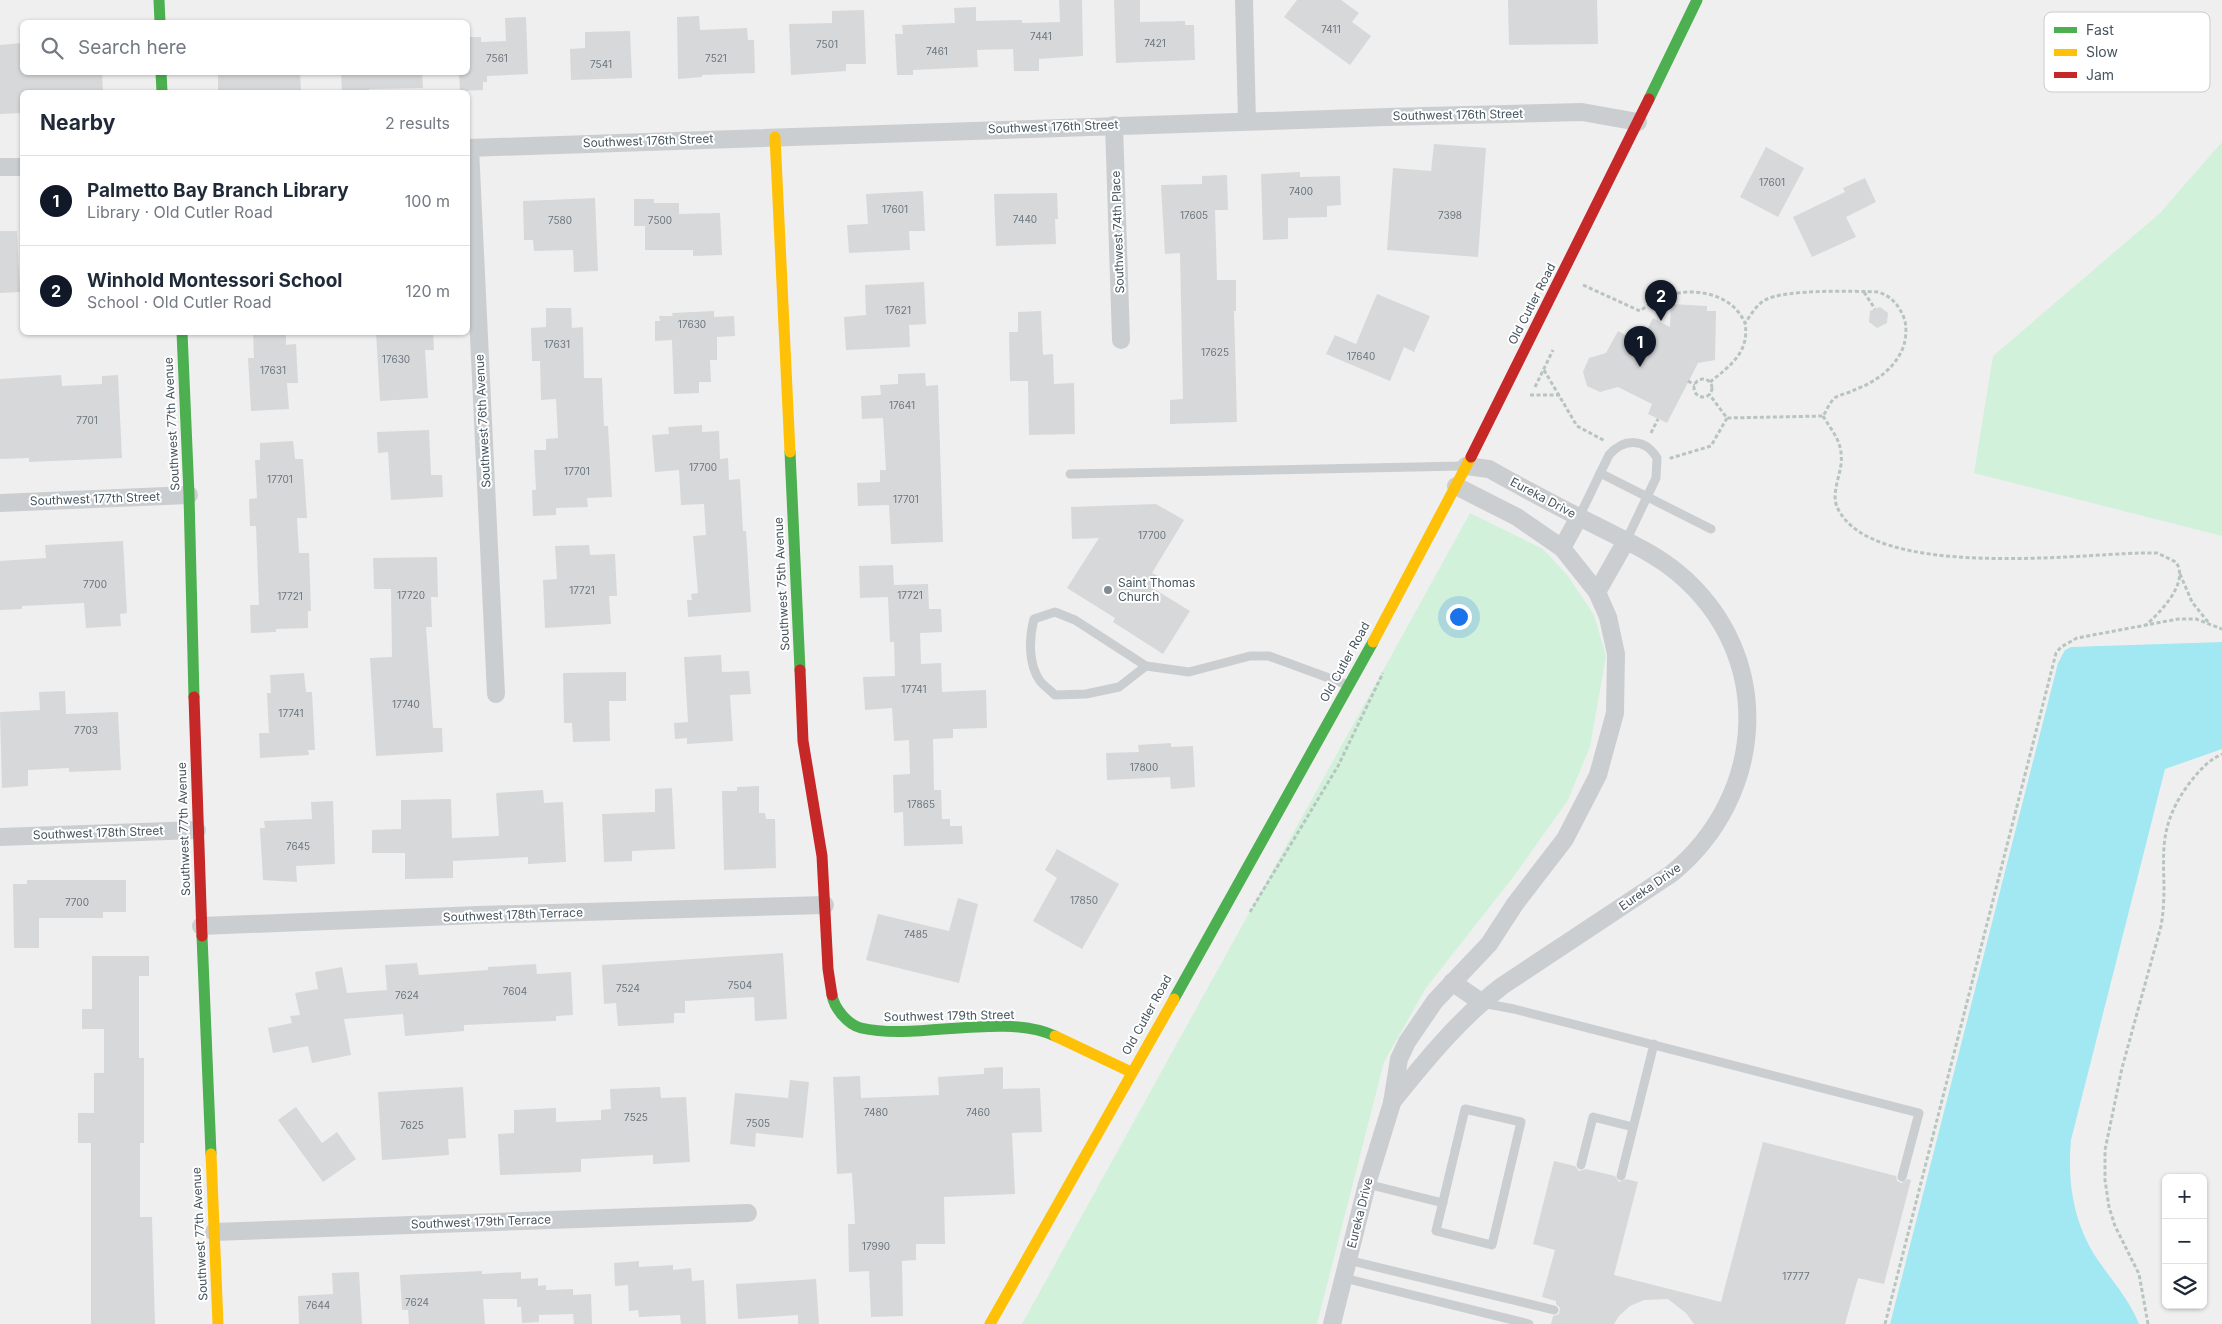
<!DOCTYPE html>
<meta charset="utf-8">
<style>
body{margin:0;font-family:Inter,sans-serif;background:#f6f6f7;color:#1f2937}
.controls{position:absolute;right:15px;bottom:15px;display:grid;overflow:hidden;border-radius:8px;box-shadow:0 1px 4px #0004}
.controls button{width:45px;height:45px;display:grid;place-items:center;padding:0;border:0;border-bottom:1px solid #e0e1e3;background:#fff;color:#1f2937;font:25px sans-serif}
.you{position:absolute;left:1458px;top:616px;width:18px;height:18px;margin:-12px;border:4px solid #fff;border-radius:50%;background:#1a73e8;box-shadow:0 0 0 8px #1a73e833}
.badge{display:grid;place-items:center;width:32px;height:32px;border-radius:50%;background:#111827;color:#fff;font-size:16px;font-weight:700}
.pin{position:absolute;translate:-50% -41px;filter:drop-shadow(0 1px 2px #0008)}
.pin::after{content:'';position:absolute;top:26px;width:18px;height:15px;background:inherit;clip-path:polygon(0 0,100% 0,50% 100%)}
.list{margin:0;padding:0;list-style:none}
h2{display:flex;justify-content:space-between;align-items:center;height:65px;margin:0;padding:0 20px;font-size:21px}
h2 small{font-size:16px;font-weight:400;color:#747a83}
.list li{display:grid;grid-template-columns:32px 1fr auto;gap:15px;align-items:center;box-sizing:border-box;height:90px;padding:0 20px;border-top:1px solid #e0e1e3}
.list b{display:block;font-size:19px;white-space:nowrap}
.list p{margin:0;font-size:16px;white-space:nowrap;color:#747a83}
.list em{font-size:16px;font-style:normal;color:#747a83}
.icon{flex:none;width:28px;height:28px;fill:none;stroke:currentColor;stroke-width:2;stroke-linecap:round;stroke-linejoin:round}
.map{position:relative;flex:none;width:2222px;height:1324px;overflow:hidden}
.search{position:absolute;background:#fff;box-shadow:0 1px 4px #0004;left:20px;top:20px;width:450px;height:55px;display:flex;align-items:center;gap:12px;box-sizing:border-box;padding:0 18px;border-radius:8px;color:#747a83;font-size:19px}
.panel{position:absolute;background:#fff;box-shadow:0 1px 4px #0004;left:20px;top:90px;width:450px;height:245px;border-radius:8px}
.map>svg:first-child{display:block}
</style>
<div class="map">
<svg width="2222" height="1324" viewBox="0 0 2222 1324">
<rect width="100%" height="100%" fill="#f0efef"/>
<g fill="#d1f1db">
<polygon points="2222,142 2222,536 1974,473 1993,356 2160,213"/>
<polygon points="1470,513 1543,549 1568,576 1594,615 1606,656 1590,747 1568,800 1514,876 1426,988 1384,1062 1317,1324 1022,1324"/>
</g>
<path fill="#a2e8f2" d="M2222 642V749L2165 769 2071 1140C2067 1184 2074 1226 2100 1263 2114 1283 2130 1301 2139 1324H1890L2058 663 2065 650 2071 647Z"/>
<g fill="#d7d8d9">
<polygon points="1059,0 1082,0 1083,56 1039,59 1039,71 1014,71 1013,49 977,50 978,67 913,70 913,75 897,75 895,34 903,34 902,25 955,23 954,8 976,7 976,21 1022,20 1022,23 1060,22"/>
<polygon points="1114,0 1140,0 1140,22 1185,21 1185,25 1194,25 1195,60 1116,63"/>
<polygon points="1297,0 1341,0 1359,13 1352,22 1371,36 1350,65 1284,17"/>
<polygon points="1508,0 1597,0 1598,44 1509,45"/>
<polygon points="864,10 866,64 846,64 846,71 791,75 789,24 832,23 832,11"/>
<polygon points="699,16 700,30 747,28 748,40 754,40 755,73 702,75 702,77 678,79 677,17"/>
<polygon points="526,17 528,74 487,76 487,82 483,82 483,90 460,91 459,72 468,72 468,37 481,37 481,42 506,41 505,18"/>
<polygon points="630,31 632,78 571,80 570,49 585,48 585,32"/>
<polygon points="22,43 22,72 102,72 103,92 22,92 22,113 0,114 0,45"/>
<polygon points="218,72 300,72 301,92 218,92"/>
<polygon points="341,72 422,72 423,88 369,89 369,92 342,92"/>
<polygon points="1434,144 1486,148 1478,257 1387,250 1393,168 1431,171"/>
<polygon points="1766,147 1804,168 1778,217 1740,197"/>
<polygon points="1300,172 1300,177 1340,176 1341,205 1327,206 1327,217 1288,218 1288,239 1263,240 1261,174"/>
<polygon points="1227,175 1228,210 1215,210 1217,280 1236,280 1236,311 1234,311 1237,422 1170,424 1170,400 1183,399 1180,253 1165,254 1161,185 1202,184 1202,176"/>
<polygon points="1865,178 1876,202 1846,217 1856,237 1812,257 1793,217 1845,192 1843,188"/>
<polygon points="923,191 925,231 909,231 910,250 849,253 847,225 868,224 866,194"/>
<polygon points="1057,193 1058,219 1055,219 1056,244 996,246 994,194"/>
<polygon points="595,198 598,271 574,272 573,250 534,251 533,240 524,240 523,201"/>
<polygon points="634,199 654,199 654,203 679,203 679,214 720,213 722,255 693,256 693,250 645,250 645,226 634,226"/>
<polygon points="0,231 17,231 20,292 0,293"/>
<polygon points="924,282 926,324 909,325 910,347 846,350 844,317 866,315 865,285"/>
<polygon points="1377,294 1430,316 1414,352 1404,347 1390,381 1326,354 1335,335 1356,344"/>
<polygon points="1671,304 1707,306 1707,311 1716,311 1715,360 1698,363 1667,423 1648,414 1652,404 1618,387 1600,392 1587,386 1583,372 1589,358 1606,353 1618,331 1633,339 1640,327 1647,330 1653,318 1670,327"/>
<polygon points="1880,307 1888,313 1887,323 1877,328 1869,322 1870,311"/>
<polygon points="546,308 571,308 572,328 583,327 584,378 602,378 604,426 608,426 612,497 587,498 588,507 556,508 556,515 533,516 532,490 536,490 534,450 546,450 546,439 558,438 556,399 541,400 540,361 532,361 531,328 546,327"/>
<polygon points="714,311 714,317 734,316 735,336 717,337 717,360 710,360 711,382 699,382 699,393 674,394 672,340 655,341 655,321 660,321 659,316 673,316 672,313"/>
<polygon points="1041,311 1043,355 1053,354 1054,384 1074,383 1075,434 1029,435 1028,381 1010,381 1009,332 1018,332 1018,312"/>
<polygon points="253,332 286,332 286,345 296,344 298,383 287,383 289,409 251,411 248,358 254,358"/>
<polygon points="376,332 433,332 434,350 425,350 428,398 380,401"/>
<polygon points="925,373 926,386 938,385 943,542 891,544 889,505 858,506 857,483 880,482 880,470 886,470 883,418 862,419 861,396 881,395 880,385 898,384 898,374"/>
<polygon points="61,375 62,386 102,384 102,376 118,375 122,458 29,462 29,458 0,459 0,379"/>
<polygon points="702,425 702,432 719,431 720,459 728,458 729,480 740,479 743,531 746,531 751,612 688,617 687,600 692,600 691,594 698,593 693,536 706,535 704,504 681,505 679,470 655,472 652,435 669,434 668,427"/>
<polygon points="429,430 431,475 442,475 443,497 391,500 388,452 378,453 377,432"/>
<polygon points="293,441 295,459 303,459 307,518 297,518 299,553 309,553 311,611 308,611 308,628 276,629 276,632 251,633 250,605 259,605 256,526 250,526 249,499 257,498 255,460 260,460 260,443"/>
<polygon points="1156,504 1184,520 1152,573 1158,576 1151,587 1190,611 1163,654 1113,622 1115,618 1067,588 1099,538 1072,539 1071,507"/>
<polygon points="123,541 127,613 120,614 121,626 86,628 84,603 22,606 22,609 0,610 0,561 46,558 45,545"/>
<polygon points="589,545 590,555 615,554 617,596 609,596 611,624 545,628 543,580 557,579 555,546"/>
<polygon points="437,557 438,597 431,597 432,627 426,627 433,728 442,728 443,752 376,756 370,658 392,657 391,589 374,589 373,558"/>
<polygon points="893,565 894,585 928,584 929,609 941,609 942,632 920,633 921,664 941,663 942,692 986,690 987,728 953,729 953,738 933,739 934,790 941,790 942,819 950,819 950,826 962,826 963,844 904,846 903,812 894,813 893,775 910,774 909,740 894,741 892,708 865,710 863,677 895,676 894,642 890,642 888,597 860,598 859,566"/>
<polygon points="721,655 722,672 749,671 751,694 730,695 733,741 687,744 687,738 675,739 674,723 688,722 684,657"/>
<polygon points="626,672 626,701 609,701 610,741 573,742 572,723 564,723 563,673"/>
<polygon points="304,673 306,692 312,692 315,750 308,750 309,755 260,758 259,733 269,733 267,693 271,693 270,675"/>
<polygon points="65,691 66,714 118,712 121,770 69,772 69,768 28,770 28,786 2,788 0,712 40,710 39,692"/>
<polygon points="1171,743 1171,747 1193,746 1195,787 1171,789 1170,777 1107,780 1106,753 1139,752 1138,745"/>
<polygon points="759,786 759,813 765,813 766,819 775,819 776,868 724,870 722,791 737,791 737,787"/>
<polygon points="672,788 675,849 632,851 632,861 604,862 602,814 655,812 655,789"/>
<polygon points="543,790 544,803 563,802 566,862 528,864 528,857 453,861 453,878 405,879 405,853 372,853 372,830 401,829 401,800 451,799 452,838 499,836 496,793"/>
<polygon points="333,801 335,864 296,866 297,882 263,880 260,828 265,828 264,821 312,819 311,802"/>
<polygon points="1057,849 1119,884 1082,949 1033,921 1057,878 1045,870"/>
<polygon points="27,880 126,880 126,912 103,912 103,918 39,918 39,948 14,948 13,884 27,884"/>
<polygon points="958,898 978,904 959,983 866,960 878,914 949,931"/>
<polygon points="783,953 787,1019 755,1021 754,997 685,1001 685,1013 674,1013 674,1023 618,1026 616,1003 604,1004 602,965"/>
<polygon points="92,956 149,956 149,976 139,976 139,1058 144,1058 144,1143 140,1143 140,1217 152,1217 155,1324 91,1324 91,1143 78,1143 78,1113 94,1113 94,1073 104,1073 104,1029 82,1029 82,1009 92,1009"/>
<polygon points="417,963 419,975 488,970 488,967 536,964 537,974 571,972 573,1015 556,1016 556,1021 464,1025 464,1031 405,1036 403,1014 344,1019 351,1055 312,1063 308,1046 273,1053 268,1028 292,1023 290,1016 300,1015 295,993 318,989 315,972 342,967 347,993 387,990 385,965"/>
<polygon points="1003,1067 1003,1089 1040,1088 1042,1132 1012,1133 1015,1194 944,1197 945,1244 916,1244 916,1260 902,1261 903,1316 871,1317 869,1271 849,1272 848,1224 855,1224 852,1173 837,1174 833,1077 860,1076 861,1098 939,1095 938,1077 984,1074 984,1068"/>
<polygon points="790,1080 809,1082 803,1138 756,1133 755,1147 730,1144 735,1093 788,1098"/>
<polygon points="463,1087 466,1138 448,1139 449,1155 382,1160 378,1092"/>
<polygon points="660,1087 661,1098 686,1097 690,1162 653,1164 653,1155 581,1159 581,1172 500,1175 498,1134 514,1133 514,1110 556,1108 556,1122 601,1120 601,1110 611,1109 610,1089"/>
<polygon points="296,1107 322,1143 337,1132 356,1159 323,1182 278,1120"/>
<polygon points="1763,1142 1896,1176 1897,1181 1901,1183 1908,1179 1911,1180 1884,1284 1858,1278 1845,1324 1694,1324 1686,1313 1668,1299 1644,1300 1630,1306 1619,1316 1614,1324 1551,1324 1553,1316 1559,1314 1560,1308 1556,1304 1556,1301 1542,1297 1555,1250 1533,1244 1554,1161 1575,1166 1579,1171 1586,1169 1615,1176 1619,1182 1626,1179 1638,1182 1614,1275 1721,1302"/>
<polygon points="639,1261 639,1267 673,1265 673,1270 691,1268 692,1281 704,1280 706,1324 681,1324 680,1315 639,1317 638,1310 629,1311 628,1285 615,1286 614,1263"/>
<polygon points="482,1271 482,1274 521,1272 521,1279 538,1278 538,1286 546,1285 546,1290 573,1289 573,1295 591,1294 592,1324 574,1324 573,1314 539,1315 539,1322 522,1323 521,1307 517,1307 517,1299 483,1299 485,1324 409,1324 408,1310 402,1310 400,1275"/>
<polygon points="359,1272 362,1324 299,1324 298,1296 333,1294 332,1273"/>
<polygon points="816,1279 819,1324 798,1324 798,1315 738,1319 736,1284"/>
</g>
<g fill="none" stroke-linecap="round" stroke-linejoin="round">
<g stroke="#b7c5bf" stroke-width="3" stroke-dasharray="4 2.5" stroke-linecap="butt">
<path d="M1583 285 1640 311C1647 306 1653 301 1660 298 1689 286 1731 291 1745 323 1751 315 1756 305 1765 300 1785 289 1854 291 1878 292 1891 296 1899 305 1904 318 1907 326 1906 337 1904 345 1896 368 1876 382 1854 390 1849 393 1842 394 1836 397 1830 401 1827 410 1823 416L1727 418 1709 394"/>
<polyline points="1864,292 1875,309"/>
<polyline points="1544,370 1577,426 1605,441"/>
<circle cx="1703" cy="388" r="9"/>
<polyline points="1688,381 1695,385"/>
<path d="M1710 382C1730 366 1750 352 1745 323"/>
<polyline points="1535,387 1553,350"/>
<polyline points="1530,395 1560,395"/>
<path d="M1823 416C1830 428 1840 439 1841 453 1844 472 1829 492 1838 509 1873 579 2073 555 2140 553H2157L2176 562C2190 583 2160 612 2146 625"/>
<polyline points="1651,433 1658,419"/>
<polyline points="1670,457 1671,458 1711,446 1727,418"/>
<polyline points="2180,574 2192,602 2208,622"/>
<polyline points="1250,912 1338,766 1383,673"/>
<polyline points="1885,1324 2056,653 2061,647 2077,638 2178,619 2196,619 2222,629"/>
<path d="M2148 1324 2139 1274 2115 1226 2109 1207 2105 1180V1150L2122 1068 2161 926C2171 869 2149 839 2188 785 2198 772 2207 761 2222 754"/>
</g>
<g stroke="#cbced0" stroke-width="9">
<polyline points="1600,473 1711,529"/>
<polyline points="1070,474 1463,466"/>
<path d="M1579 517 1609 455C1624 438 1645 438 1657 458L1656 478 1626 541"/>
<path d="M1146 666 1119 687 1086 694 1055 695C1050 690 1044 686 1040 681 1028 664 1029 638 1034 619L1055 612 1075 620 1146 666 1189 672 1250 656H1269L1348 685"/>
<polyline points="1482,1003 1514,1009 1919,1113 1902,1177"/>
<polygon points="1465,1109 1521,1122 1492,1245 1436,1231"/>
<polyline points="1581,1165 1593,1117 1633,1127"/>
<polyline points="1621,1176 1654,1044"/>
<polyline points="1367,1184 1443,1203"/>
<polyline points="1348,1260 1554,1310"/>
<polyline points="1344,1278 1529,1324"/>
</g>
<g stroke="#cbced0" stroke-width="18">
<polyline points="1244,0 1247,121"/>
<polyline points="1114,125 1121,340"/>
<polyline points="468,148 1387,117 1582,112 1638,122"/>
<polyline points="470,148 496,694"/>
<polyline points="0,167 22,167"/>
<polyline points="0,503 189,495"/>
<polyline points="1562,548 1579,517"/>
<polyline points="1597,592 1626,541"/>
<polyline points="0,837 197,830"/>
<polyline points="201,926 478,915 825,905"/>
<polyline points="1452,982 1481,1002"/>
<path d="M1392 1102C1426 1060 1459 1019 1502 986L1671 874C1767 796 1776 655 1678 573 1653 552 1622 539 1593 524 1558 507 1523 488 1489 469L1466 466"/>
<polyline points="214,1232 748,1213"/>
<polyline points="1332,1324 1367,1184 1392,1103 1399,1059 1407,1042 1435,1001 1489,944 1515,904 1565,839 1598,775 1615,713 1616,654 1608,617 1597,592 1562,548 1517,517 1456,486"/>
</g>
<g stroke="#4caf50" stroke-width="11">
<polyline points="159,0 160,22"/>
<polyline points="161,72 162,92"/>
<polyline points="1649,99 1697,0"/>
<polyline points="182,332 189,495 194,697"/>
<polyline points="790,452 800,670"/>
<polyline points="202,936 211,1154"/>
<path d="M832 995C834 1008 848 1025 861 1028 918 1041 1002 1012 1055 1036"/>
<polyline points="1174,999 1373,642"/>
</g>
<g stroke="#ffc107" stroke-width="11">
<polyline points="775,137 790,452"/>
<polyline points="1373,642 1471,457"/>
<polyline points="1055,1036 1131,1072"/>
<polyline points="211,1154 218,1324"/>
<polyline points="990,1324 1174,999"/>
</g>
<g stroke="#c62828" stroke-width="11">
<polyline points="1471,457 1649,99"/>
<polyline points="800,670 803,741 822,856 828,969 832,995"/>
<polyline points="194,697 202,936"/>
</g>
</g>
<circle fill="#818a91" stroke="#fff" stroke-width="2" cx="1108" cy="590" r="5"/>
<g text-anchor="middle" stroke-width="4" stroke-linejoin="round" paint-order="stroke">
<g font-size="10" fill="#6b767e">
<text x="1331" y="33">7411</text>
<text x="1041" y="40">7441</text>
<text x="1155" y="47">7421</text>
<text x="827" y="48">7501</text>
<text x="937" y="55">7461</text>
<text x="497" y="62">7561</text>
<text x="716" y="62">7521</text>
<text x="601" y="68">7541</text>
<text x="1772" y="186">17601</text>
<text x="1301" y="195">7400</text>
<text x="895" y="213">17601</text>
<text x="1194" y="219">17605</text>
<text x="1450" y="219">7398</text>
<text x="1025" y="223">7440</text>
<text x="560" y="224">7580</text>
<text x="660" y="224">7500</text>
<text x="898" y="314">17621</text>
<text x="692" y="328">17630</text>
<text x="557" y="348">17631</text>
<text x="1215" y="356">17625</text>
<text x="1361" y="360">17640</text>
<text x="396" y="363">17630</text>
<text x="273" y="374">17631</text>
<text x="902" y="409">17641</text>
<text x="87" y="424">7701</text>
<text x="703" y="471">17700</text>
<text x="577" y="475">17701</text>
<text x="280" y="483">17701</text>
<text x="906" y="503">17701</text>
<text x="1152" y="539">17700</text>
<text x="95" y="588">7700</text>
<text x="582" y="594">17721</text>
<text x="411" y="599">17720</text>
<text x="910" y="599">17721</text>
<text x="290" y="600">17721</text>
<text x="914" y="693">17741</text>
<text x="406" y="708">17740</text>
<text x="291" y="717">17741</text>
<text x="86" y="734">7703</text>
<text x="1144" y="771">17800</text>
<text x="921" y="808">17865</text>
<text x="298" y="850">7645</text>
<text x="1084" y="904">17850</text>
<text x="77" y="906">7700</text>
<text x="916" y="938">7485</text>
<text x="740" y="989">7504</text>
<text x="628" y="992">7524</text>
<text x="515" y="995">7604</text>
<text x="407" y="999">7624</text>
<text x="876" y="1116">7480</text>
<text x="978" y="1116">7460</text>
<text x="636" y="1121">7525</text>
<text x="758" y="1127">7505</text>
<text x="412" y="1129">7625</text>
<text x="876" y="1250">17990</text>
<text x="1796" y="1280">17777</text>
<text x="417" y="1306">7624</text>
<text x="318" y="1309">7644</text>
</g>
<g font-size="12" fill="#45545e" stroke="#fff">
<text transform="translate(1458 115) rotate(-1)" y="4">Southwest 176th Street</text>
<text transform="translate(1053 127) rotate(-2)" y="4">Southwest 176th Street</text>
<text transform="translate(648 141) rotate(-2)" y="4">Southwest 176th Street</text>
<text transform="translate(1118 232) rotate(-92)" y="4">Southwest 74th Place</text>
<text transform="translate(1532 304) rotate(-63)" y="4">Old Cutler Road</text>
<text transform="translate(483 421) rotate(-93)" y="4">Southwest 76th Avenue</text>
<text transform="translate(172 424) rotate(-93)" y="4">Southwest 77th Avenue</text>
<text transform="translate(1543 498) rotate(28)" y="4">Eureka Drive</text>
<text transform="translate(95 499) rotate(-2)" y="4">Southwest 177th Street</text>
<text transform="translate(782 584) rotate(-93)" y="4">Southwest 75th Avenue</text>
<text transform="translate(1345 662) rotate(-61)" y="4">Old Cutler Road</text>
<text transform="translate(184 829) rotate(-92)" y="4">Southwest 77th Avenue</text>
<text transform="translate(98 833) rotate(-2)" y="4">Southwest 178th Street</text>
<text transform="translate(1650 887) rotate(-35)" y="4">Eureka Drive</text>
<text transform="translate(513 915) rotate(-2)" y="4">Southwest 178th Terrace</text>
<text transform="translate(1147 1015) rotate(-61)" y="4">Old Cutler Road</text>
<text transform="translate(949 1016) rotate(-1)" y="4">Southwest 179th Street</text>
<text transform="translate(1360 1213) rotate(-76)" y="4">Eureka Drive</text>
<text transform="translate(481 1222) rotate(-2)" y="4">Southwest 179th Terrace</text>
<text transform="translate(200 1234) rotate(-93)" y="4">Southwest 77th Avenue</text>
</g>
<g font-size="12" fill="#45545e" stroke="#fff" text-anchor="start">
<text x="1118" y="587">Saint Thomas<tspan x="1118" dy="14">Church</tspan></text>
</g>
</g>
<rect x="2044" y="12" width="166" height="80" rx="8" fill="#fff" stroke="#c7cccf" stroke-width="1"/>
<rect x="2054" y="27" width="23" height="6" fill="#4caf50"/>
<rect x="2054" y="49" width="23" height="7" fill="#ffc107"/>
<rect x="2054" y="72" width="23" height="6" fill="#c62828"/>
<g font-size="14" fill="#45545e">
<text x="2086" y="35">Fast</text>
<text x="2086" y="57">Slow</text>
<text x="2086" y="80">Jam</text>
</g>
</svg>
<div class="controls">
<button>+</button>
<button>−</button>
<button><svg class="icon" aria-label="layers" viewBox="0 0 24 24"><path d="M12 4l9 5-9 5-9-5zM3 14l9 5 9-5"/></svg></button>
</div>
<div class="you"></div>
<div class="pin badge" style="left:1640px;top:367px">1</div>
<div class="pin badge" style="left:1661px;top:321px">2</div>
<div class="search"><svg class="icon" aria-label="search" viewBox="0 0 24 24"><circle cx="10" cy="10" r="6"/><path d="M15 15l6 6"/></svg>Search here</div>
<section class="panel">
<h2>Nearby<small>2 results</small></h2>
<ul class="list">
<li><span class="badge">1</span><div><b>Palmetto Bay Branch Library</b><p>Library · Old Cutler Road</p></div><em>100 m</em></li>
<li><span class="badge">2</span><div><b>Winhold Montessori School</b><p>School · Old Cutler Road</p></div><em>120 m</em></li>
</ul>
</section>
</div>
